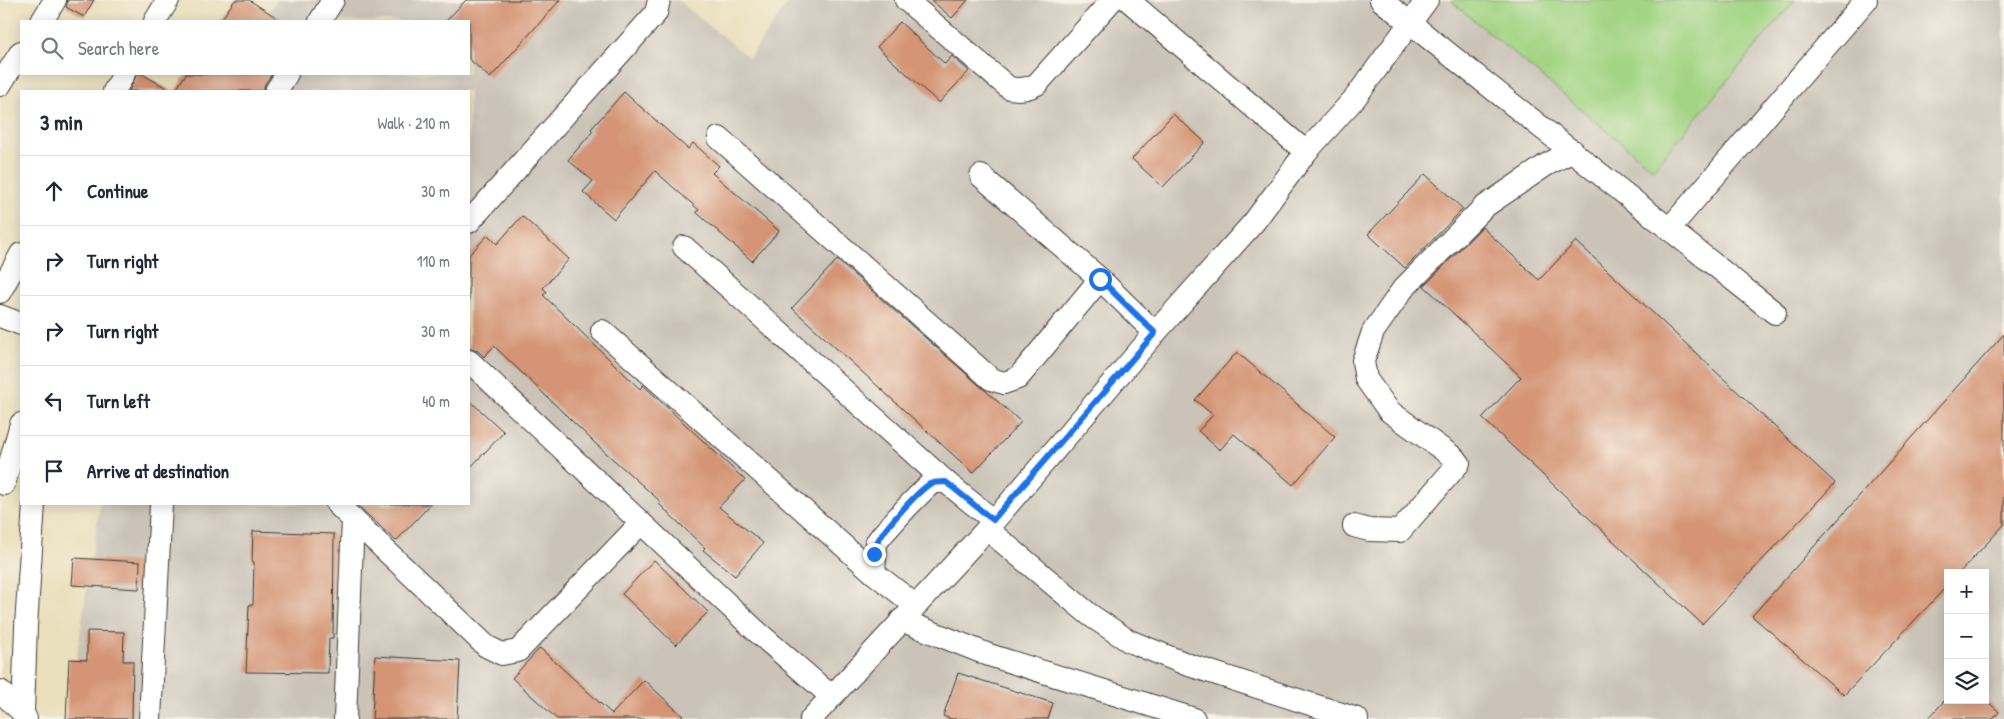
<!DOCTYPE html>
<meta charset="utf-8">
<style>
body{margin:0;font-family:"Patrick Hand",sans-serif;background:#f2f2f3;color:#1f2937}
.controls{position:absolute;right:15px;bottom:15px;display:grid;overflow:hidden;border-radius:0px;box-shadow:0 2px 12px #0003}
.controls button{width:45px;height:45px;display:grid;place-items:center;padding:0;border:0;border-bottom:1px solid #e0e1e3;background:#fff;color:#1f2937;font:25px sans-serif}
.stop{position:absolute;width:15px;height:15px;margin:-11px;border:4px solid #1a73e8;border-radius:50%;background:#fff}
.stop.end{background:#1a73e8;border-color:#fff;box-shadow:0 1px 5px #0008}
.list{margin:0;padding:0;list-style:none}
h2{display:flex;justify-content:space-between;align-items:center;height:65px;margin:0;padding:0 20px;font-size:21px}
h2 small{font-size:16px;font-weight:400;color:#747a83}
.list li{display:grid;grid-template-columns:32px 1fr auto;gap:15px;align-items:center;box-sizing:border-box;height:70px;padding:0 20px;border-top:1px solid #e0e1e3}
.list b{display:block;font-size:19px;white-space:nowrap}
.list em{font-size:16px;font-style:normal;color:#747a83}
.icon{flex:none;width:28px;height:28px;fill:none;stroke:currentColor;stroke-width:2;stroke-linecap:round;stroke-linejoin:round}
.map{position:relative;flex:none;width:2004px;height:719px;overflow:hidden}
.search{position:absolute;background:#fff;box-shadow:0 2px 12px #0003;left:20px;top:20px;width:450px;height:55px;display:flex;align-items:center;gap:12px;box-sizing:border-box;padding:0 18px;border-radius:0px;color:#747a83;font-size:19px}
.panel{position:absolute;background:#fff;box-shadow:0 2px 12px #0003;left:20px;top:90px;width:450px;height:415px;border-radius:0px}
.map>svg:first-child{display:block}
</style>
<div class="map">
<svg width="2004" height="719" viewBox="0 0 2004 719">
<rect width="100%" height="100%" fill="#f7f3e8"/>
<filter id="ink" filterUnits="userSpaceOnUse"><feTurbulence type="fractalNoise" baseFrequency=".02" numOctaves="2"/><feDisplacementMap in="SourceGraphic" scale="10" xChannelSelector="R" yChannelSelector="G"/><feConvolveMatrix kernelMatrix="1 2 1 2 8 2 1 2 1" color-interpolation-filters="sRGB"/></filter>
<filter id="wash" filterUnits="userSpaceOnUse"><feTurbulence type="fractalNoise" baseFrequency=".0096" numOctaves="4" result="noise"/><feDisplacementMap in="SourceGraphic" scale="20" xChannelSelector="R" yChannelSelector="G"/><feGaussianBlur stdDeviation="1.12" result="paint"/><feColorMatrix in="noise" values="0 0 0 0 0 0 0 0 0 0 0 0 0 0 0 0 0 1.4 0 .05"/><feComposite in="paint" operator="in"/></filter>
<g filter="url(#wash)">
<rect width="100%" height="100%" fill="#eadfbb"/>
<path fill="#cbc3b8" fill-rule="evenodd" d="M277 0H678L749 58 790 0H2004V719H67L100 504H469V91H208L222 74H469V21H261ZM1948 573H1985V700H1948Z"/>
<polygon fill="#a2d483" stroke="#5f7850" points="1454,0 1795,0 1653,169 1452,2"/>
<g id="blocks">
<g fill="#d49475">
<polygon points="68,0 94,0 84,17 66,7"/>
<polygon points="235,0 249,0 282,21 220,21"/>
<polygon points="466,0 560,0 490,78 469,59 469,21 446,21"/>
<polygon points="931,0 968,0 952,18"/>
<polygon points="900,22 945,64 952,56 969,71 939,103 877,47"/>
<polygon points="137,74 142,74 172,91 129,91"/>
<polygon points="186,74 272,74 265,84 263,91 175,91"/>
<polygon points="624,92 688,149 693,143 719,166 712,173 779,231 752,261 696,212 699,210 655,171 614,219 583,192 593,181 568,160 593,131 591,129"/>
<polygon points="1173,114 1205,142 1163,187 1132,159"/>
<polygon points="1425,174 1463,209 1405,268 1368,234"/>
<polygon points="522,216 569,259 543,288 547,292 543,295 640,389 643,385 745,480 719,507 763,543 735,576 703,550 705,548 659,504 661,502 596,444 494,346 484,357 478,351 469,348 469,255 488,235 497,244"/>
<polygon points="1482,227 1539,280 1576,241 1835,483 1702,624 1482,418 1521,377 1424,286"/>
<polygon points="837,260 1021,422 973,473 792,308"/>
<polygon points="2004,334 2004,525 1959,573 1948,573 1948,585 1844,695 1752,616"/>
<polygon points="1237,352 1335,437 1293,485 1234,434 1220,450 1198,431 1213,415 1195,400"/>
<polygon points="469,400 504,432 469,469"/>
<polygon points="356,504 431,504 396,541"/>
<polygon points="253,531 334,534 333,638 329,638 328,673 246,672 249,605 253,605 254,562 252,561"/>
<polygon points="74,558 140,562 139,589 72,585"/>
<polygon points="654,560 708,612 676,645 622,594"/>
<polygon points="87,631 124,632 123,661 133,661 132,719 66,719 69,659 87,660"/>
<polygon points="540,648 612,714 644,680 686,719 557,719 512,678"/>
<polygon points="375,656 460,661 457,719 372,719"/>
<polygon points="958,673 1053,703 1048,719 951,719 943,716"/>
<polygon points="1945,700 1986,700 1999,712 1993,719 1928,719"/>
</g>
</g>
</g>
<g filter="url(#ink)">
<use href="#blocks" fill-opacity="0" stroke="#3b3934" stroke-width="1"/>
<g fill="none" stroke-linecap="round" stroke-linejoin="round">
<defs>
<g id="minor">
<path d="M906 0 1009 88C1020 90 1027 89 1037 84L1112 0"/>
<polyline points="1128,0 1306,152"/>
<polyline points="1381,0 1775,313"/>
<polyline points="42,21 55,0"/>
<polyline points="155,21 168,0"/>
<polyline points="320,21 333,0"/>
<polyline points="0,85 21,52"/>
<polyline points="114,91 124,74"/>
<polyline points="276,91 287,74"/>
<polyline points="719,138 991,379 1004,383 1018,378 1100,279"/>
<polyline points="981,176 1100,279 1155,333"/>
<polyline points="469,222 656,13 659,0"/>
<polyline points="1670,228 1866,0"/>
<polyline points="684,247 946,482"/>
<polyline points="0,292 21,254"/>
<polyline points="0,316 21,324"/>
<polyline points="602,331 874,573"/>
<polyline points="469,361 754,629 831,696"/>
<polyline points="4,484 21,424"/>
<polyline points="337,504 486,646 502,654 518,651 641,523"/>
<polyline points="1354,526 1369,530 1400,531 1459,463 1453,457 1389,411 1366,379 1363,361 1373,332 1403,289 1484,207 1546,165 1573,151"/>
<polyline points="987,529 1155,333 1254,222 1306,152 1355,98 1427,0"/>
<polyline points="915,605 874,573 876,543 882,535 908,506 929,485 936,482 946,482 993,520"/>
<polyline points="901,620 989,655 1194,719"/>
<polyline points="0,691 23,713 26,719"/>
<polyline points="23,713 26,626 34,504"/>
<polyline points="150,719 161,504"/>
<polyline points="345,719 353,519"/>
<polyline points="811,719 987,529 1090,615 1129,641 1186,664 1357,719"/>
</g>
</defs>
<use href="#minor" stroke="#3b3934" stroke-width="24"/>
<use href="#minor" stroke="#fff" stroke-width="22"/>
</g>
</g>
<g fill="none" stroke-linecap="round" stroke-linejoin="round" filter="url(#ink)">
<path stroke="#1a73e8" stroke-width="6" d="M874 554C875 551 875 546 877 543 882 531 919 490 930 484 935 482 941 482 946 482L993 520 1155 333 1100 279"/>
</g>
</svg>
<div class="controls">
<button>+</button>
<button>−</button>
<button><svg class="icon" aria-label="layers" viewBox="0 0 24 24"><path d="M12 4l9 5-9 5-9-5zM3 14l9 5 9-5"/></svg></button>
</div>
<div class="stop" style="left:1100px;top:279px"></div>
<div class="stop end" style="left:874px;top:554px"></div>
<div class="search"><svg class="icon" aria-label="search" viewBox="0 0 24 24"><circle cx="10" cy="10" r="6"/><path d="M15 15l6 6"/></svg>Search here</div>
<section class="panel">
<h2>3 min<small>Walk · 210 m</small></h2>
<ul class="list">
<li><svg class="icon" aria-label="ahead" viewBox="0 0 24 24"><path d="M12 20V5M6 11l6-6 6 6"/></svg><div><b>Continue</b></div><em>30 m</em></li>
<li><svg class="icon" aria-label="right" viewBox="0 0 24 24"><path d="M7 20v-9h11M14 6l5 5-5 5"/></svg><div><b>Turn right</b></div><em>110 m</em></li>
<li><svg class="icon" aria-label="right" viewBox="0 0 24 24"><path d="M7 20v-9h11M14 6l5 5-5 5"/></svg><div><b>Turn right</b></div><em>30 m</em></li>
<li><svg class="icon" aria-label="left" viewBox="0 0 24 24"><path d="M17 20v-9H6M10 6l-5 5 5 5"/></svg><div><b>Turn left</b></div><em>40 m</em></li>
<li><svg class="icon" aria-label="arrive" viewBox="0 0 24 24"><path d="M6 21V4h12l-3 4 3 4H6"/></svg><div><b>Arrive at destination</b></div></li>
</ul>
</section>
</div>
